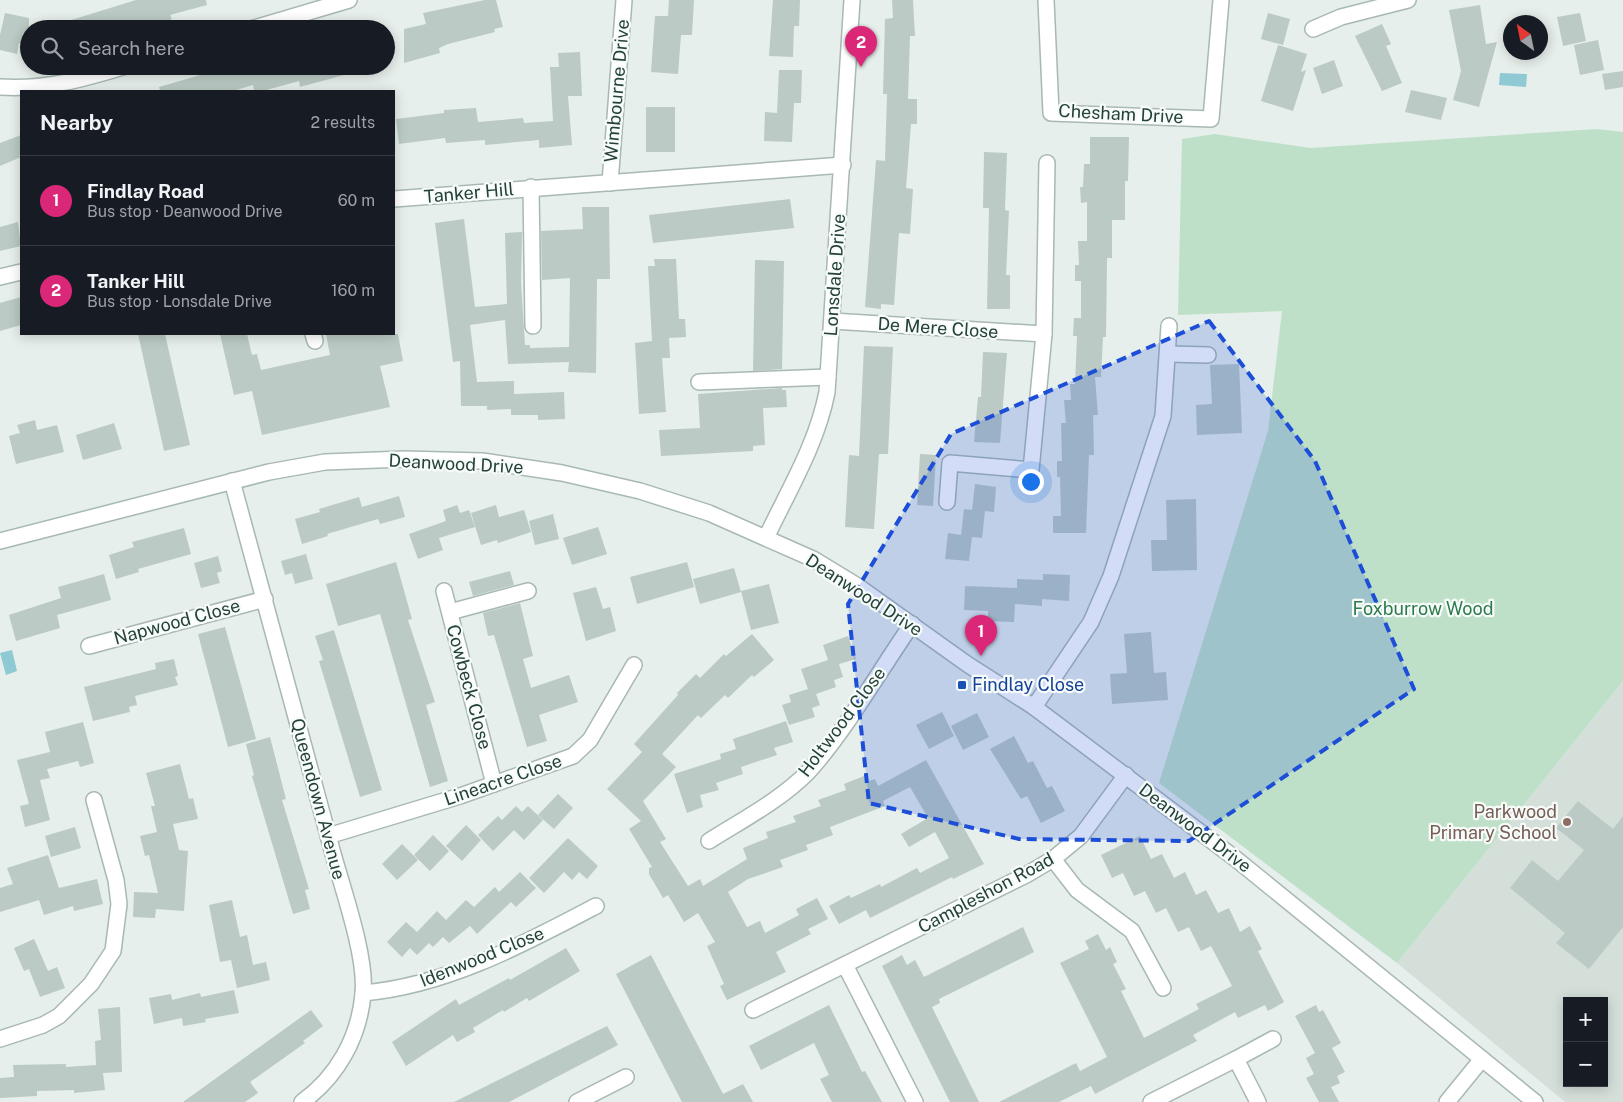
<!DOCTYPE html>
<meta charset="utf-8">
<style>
body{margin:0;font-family:"Public Sans",sans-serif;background:#20242c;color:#f1f3f6}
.controls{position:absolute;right:15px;bottom:15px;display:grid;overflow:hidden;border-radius:0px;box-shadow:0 2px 12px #0003}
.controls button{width:45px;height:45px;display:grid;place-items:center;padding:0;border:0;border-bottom:1px solid #363941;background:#171b24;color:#f1f3f6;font:25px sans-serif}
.compass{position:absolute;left:1503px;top:15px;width:45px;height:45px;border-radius:50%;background:#171b24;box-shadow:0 2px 12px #0003;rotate:327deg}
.you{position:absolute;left:1030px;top:481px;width:18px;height:18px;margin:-12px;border:4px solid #fff;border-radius:50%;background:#1a73e8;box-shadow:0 0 0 8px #1a73e833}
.badge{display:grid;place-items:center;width:32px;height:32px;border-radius:50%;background:#db2777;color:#fff;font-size:16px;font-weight:700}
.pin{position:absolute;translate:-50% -41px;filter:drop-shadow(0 1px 2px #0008)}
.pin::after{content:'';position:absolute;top:26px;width:18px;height:15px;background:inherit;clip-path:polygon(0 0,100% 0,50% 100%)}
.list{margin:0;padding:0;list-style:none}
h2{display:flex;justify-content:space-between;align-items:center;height:65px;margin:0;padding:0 20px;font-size:21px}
h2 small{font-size:16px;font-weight:400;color:#9ea1a6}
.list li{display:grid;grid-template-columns:32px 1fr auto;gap:15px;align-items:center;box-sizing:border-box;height:90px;padding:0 20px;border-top:1px solid #363941}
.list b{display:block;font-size:19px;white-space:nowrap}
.list p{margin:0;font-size:16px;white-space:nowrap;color:#9ea1a6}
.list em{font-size:16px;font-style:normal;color:#9ea1a6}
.icon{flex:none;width:28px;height:28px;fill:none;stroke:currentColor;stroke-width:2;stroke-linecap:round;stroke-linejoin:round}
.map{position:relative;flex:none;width:1623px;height:1102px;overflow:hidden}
.search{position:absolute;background:#171b24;box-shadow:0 2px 12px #0003;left:20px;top:20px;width:375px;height:55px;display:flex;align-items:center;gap:12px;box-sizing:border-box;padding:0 18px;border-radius:28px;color:#9ea1a6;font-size:19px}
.panel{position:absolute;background:#171b24;box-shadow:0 2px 12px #0003;left:20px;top:90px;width:375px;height:245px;border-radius:0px}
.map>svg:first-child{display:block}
</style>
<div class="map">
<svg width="1623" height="1102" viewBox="0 0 1623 1102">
<rect width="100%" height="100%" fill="#e6efeb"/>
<path fill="#d4dfda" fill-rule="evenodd" d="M1623 681V1102H1565L1397 963ZM1567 1001H1604V1083H1567Z"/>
<polygon fill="#bfe0c8" points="1597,129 1623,132 1623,681 1397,963 1159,783 1268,431 1282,311 1178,315 1182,139 1215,134 1310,148"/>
<g fill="#8ec9d4">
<polygon points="1500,73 1527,74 1526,87 1499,85"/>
<polygon points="12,650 17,671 6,675 0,653"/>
</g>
<g fill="#bbcac4">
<polygon points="136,0 206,0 207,5 170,15 172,19 142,29 52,29 52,26"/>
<polygon points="485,0 496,0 503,27 494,29 495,32 448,44 439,48 440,53 404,63 404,29 426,24 423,13"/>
<polygon points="669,0 694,0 692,35 681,35 678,74 651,72 655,16 668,16"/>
<polygon points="773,0 800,0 799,26 794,26 793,57 769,56"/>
<polygon points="892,0 913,0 915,36 910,36 908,99 917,99 917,124 911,124 906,188 913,189 910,234 899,233 894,305 881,304 881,309 865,307 876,160 885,161 887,94 883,94 885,19 893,18"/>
<polygon points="1480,5 1486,44 1497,42 1479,107 1453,100 1461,71 1449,10"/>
<polygon points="5,13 29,18 29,45 19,43 17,54 0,50 0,35"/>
<polygon points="1268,13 1290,19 1283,45 1261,39"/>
<polygon points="1580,13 1586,41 1563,46 1557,17"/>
<polygon points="1382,24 1391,44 1386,46 1402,83 1382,91 1355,36"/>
<polygon points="1598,40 1604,70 1580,75 1574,45"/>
<polygon points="1278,45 1307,54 1301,72 1306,70 1293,111 1261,101"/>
<polygon points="580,52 582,96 568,96 572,145 539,148 539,140 485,145 485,140 446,143 445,138 399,144 396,119 444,113 444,110 476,108 478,122 523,118 524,123 553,121 550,67 559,67 558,53"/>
<polygon points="1334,60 1343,86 1322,94 1313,68"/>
<polygon points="231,66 234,66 236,72 254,66 359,66 359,71 300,87 299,81 263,91 254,91 253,85 233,91 160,91 159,87"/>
<polygon points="779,70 802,70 801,103 794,103 792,142 764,141 765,112 777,113"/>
<polygon points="1623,71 1623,87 1605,90 1602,74"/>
<polygon points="1411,90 1447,98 1441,120 1405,112"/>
<rect x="646" y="107" width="29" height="45"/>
<polygon points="21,135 21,157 0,166 0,143"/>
<polygon points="1090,137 1129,137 1128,181 1125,181 1125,220 1112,220 1112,258 1107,258 1106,337 1103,337 1101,377 1095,377 1098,415 1093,415 1094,455 1089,455 1086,533 1053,533 1053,516 1061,516 1060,477 1057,477 1057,461 1062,461 1061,423 1066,423 1064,400 1071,400 1070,384 1075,384 1077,336 1073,336 1074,318 1081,318 1081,281 1075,281 1075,265 1079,265 1078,241 1087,241 1087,202 1081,203 1080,187 1083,187 1084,164 1090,164"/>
<polygon points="984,152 1007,153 1005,210 1009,211 1006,275 1010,275 1010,309 987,309 989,208 983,208"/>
<polygon points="790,199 794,228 653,243 649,215"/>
<polygon points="582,207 609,207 610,279 597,279 596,373 568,372 569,362 508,364 505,320 470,325 477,382 514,381 514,394 564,392 565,419 538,420 538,415 511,415 511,409 487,410 487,406 461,406 460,361 453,362 435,223 464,219 475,307 507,304 505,233 522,232 521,283 525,345 530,345 530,348 569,347 570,278 542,280 541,231 583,229"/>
<polygon points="18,222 21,246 0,251 0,227"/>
<polygon points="654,259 676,259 679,319 685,319 686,337 669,338 670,358 662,358 666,412 639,414 635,343 652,341 648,266 655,266"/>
<polygon points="755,260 784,261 782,369 753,371"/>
<polygon points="21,297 21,325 0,331 0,303"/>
<polygon points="138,334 165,334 190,445 164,451"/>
<polygon points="220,334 247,334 252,355 257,354 261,370 330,355 326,334 398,334 403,361 380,366 390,407 262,435 252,391 234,395"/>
<polygon points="864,346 893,347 888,454 879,454 874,529 845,527 849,455 859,456"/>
<polygon points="983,352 1007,353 1000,443 974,442 978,397 981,397"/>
<polygon points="1239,364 1242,433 1197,435 1196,405 1212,404 1210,365"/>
<polygon points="782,388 782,390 786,390 787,407 763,408 765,445 753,446 753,451 661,456 659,430 700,428 698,394"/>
<polygon points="35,420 37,430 57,425 64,452 16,464 9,436 20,433 17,425"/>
<polygon points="114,423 122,449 83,460 76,435"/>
<polygon points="920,454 936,455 933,506 917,505"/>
<polygon points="975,484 996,487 994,512 985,511 982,538 972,537 969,561 945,559 948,533 961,535 964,509 972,510"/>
<polygon points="399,496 405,517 380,524 378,519 327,534 328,536 302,544 295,519 320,512 319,509 359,497 362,507"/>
<polygon points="1196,499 1197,570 1152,571 1151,540 1167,540 1166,500"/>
<polygon points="457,505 460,513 469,510 475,527 439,538 443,550 418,559 409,534 446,521 443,510"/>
<polygon points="496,505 499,517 524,510 531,532 498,543 497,540 481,545 471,513"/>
<polygon points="553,514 559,539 535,545 529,521"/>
<polygon points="598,527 607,554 572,565 563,538"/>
<polygon points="184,528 191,554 138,569 139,572 116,579 109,555 134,547 132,542"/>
<polygon points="306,554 313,579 295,584 292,573 285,575 281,561"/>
<polygon points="218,556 222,571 217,573 220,583 201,588 194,563"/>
<polygon points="396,562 412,619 408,620 435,702 426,705 448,781 430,787 380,614 338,626 326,584"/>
<polygon points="687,562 694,587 637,604 630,577"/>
<polygon points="734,568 741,592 700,604 693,579"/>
<polygon points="510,571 514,585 473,596 469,582"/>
<polygon points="104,574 111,600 57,615 60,628 16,641 9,615 61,598 58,587"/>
<polygon points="1043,574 1070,575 1069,601 1042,599 1042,606 1015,604 1014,622 988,621 988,611 964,610 965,586 1017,588 1017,579 1043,580"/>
<polygon points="769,584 779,623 751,630 741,591"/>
<polygon points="596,587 603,609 610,607 616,631 586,641 573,593"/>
<polygon points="520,603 533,656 523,659 531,688 569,675 578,702 539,715 547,741 527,747 494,635 488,636 483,613"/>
<polygon points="225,627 256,739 228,747 198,634"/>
<polygon points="334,630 382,790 360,797 319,661 323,660 315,636"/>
<polygon points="1151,632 1154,673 1166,672 1168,700 1112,704 1110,674 1127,673 1124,634"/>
<polygon points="752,634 774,660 754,677 752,675 728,698 725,695 701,718 698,715 662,754 676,767 643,801 666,839 660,842 688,886 700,879 703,886 747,859 743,848 768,838 766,832 796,822 793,816 821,806 818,800 846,790 844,784 864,776 866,782 875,779 878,786 926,760 984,864 953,879 952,877 870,918 866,910 839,924 829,906 849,895 851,898 880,884 881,887 917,868 920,873 949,858 935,832 909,847 901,834 928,818 910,787 883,801 885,806 830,827 833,835 806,845 808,850 780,860 783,867 748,879 728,892 747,927 760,921 765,933 799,915 796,909 817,898 828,919 808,929 811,934 776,952 786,972 727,1000 720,986 724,984 707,946 715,942 698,913 684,922 668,895 663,898 649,874 649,868 652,867 629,829 641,821 607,789 642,752 634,744 678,695 677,693 696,674 700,678 724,654 726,656"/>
<polygon points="848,636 856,659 839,664 843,677 834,680 836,687 816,694 820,705 812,708 815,717 789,725 782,705 791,702 789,695 808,689 801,669 828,660 823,645"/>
<polygon points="174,659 178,676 175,677 178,685 135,696 137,705 129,707 130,712 93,721 84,687 156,669 155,663"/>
<polygon points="942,712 954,736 929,749 916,725"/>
<polygon points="977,713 989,737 963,750 951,726"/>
<polygon points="786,721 793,742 774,748 777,755 741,767 743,774 716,783 719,790 700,795 703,807 687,813 674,774 721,759 720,754 736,749 733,739"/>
<polygon points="83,722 94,763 80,767 78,761 47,769 50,778 40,780 50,820 25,827 20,806 29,804 17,760 50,752 45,732"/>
<polygon points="1014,736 1028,763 1033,761 1047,788 1052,786 1065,811 1041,823 1027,796 1021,799 990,749"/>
<polygon points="270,737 286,799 282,800 309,889 305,890 310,909 293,914 252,776 254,775 246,744"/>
<polygon points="180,764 189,799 193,798 198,819 173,824 179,850 188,851 184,911 156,909 155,918 133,917 134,892 158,893 149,855 145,856 140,836 157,832 151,806 155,806 146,773"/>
<polygon points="558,794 573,808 554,829 538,815"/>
<polygon points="1578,801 1613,829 1623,816 1623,927 1589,969 1556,943 1565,933 1510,888 1532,860 1558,881 1584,850 1556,828"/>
<polygon points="516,806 522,812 528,806 543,820 524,840 514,830 493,851 478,835 498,816 502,820"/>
<polygon points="466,825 481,840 462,861 446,846"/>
<polygon points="75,827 81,848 51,857 45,836"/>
<polygon points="433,835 449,851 430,871 414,855"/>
<polygon points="1140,836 1151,859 1162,854 1174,878 1185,872 1196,895 1206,890 1218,913 1229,908 1240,932 1250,926 1262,949 1258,951 1284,1002 1268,1011 1265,1005 1238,1018 1235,1012 1193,1035 1197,1041 1095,1094 1091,1086 1059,1102 999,1102 1076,1063 1080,1071 1107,1057 1060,963 1089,949 1085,941 1098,934 1106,950 1110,947 1117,962 1113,964 1126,989 1121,991 1144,1038 1199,1009 1196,1004 1232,986 1211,946 1201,951 1189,927 1178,932 1166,908 1156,913 1145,891 1134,896 1123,873 1112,878 1101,855"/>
<polygon points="568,838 598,866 587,879 579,872 572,880 564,872 544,893 529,878"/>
<polygon points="402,844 418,860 397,880 382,864"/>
<polygon points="48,855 59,888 97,879 103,904 74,911 73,906 44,915 39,900 0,912 0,888 13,884 7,868"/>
<polygon points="520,872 536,888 516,907 511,902 477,934 470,926 449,943 443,937 433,947 429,943 417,955 410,948 402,957 387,942 406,922 417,932 437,911 446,920 466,900 474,907 495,887 499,892"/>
<polygon points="232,900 240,937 247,935 253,965 266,962 270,980 237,988 231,960 220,962 209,905"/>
<polygon points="1023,927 1034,952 939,999 940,1003 932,1007 979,1102 950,1102 882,966 902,955 907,965 915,960 924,977"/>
<polygon points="34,939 48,971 57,967 65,988 40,997 29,969 24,971 14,948"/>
<polygon points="566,948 580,971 529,1001 527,998 504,1012 503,1010 473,1028 475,1032 457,1042 453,1035 406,1066 392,1042 456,999 459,1005 509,978 510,980"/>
<polygon points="651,955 723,1094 743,1084 753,1102 682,1102 616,974"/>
<polygon points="234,990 239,1013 205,1019 206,1022 183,1026 182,1018 154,1024 149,998 171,994 172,1000 200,993 201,997"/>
<polygon points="829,1005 862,1072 865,1071 882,1102 832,1102 820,1079 829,1075 814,1043 761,1070 749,1046"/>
<polygon points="1316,1005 1319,1012 1323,1010 1341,1043 1332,1048 1345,1072 1337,1076 1340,1083 1331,1087 1339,1102 1319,1102 1306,1078 1314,1074 1306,1058 1315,1053 1295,1016"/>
<polygon points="120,1007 122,1072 103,1073 105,1090 74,1093 74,1090 37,1091 37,1096 0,1098 0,1078 14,1077 13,1065 66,1064 66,1067 96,1065 95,1041 101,1040 98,1009"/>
<polygon points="311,1010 323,1026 303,1041 305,1043 250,1082 258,1093 245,1102 183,1102"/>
<polygon points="607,1026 618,1045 509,1102 454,1102"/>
</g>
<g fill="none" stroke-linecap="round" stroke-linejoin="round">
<defs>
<g id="minor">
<polyline points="1046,0 1051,113 1211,119 1221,0"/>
<polyline points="251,29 349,0"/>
<polyline points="1313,29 1341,17 1408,0"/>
<path d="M0 87C44 90 84 79 126 66"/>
<polyline points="610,183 624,0"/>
<polyline points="531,187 533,326"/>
<polyline points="394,199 843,165"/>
<polyline points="0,277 21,272"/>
<polyline points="832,321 1044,334"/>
<polyline points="313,334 315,341"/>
<polyline points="1168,354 1208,355"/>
<polyline points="699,382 828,377"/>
<path d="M232 481C266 604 299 727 332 850 342 887 367 957 363 994 359 1038 337 1077 302 1102"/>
<polyline points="947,502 950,463 1031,470 1044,334 1047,163"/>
<path d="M766 538C788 491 817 444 827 392L852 0"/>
<polyline points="0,541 269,472 325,462 404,459 482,461 562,473 640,491 709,513 813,559 859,587 967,664 1034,707 1236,859 1535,1102"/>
<polyline points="444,591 494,784"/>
<polyline points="450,612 528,591"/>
<polyline points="89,646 265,599"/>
<polyline points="1034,707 1091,622 1111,576 1163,416 1169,326"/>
<polyline points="328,836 460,796 573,756 590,740 634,665"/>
<path d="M709 841C742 820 781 800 809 771 846 730 880 670 912 624"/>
<polyline points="1053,859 1077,890 1132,931 1163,988"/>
<polyline points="845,965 915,1102"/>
<path d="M363 993C446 986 524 944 596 906"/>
<polyline points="753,1010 1026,875 1053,859 1081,836 1126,775"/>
<polyline points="0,1039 43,1025 59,1016 91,984 113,951 119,904 116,880 94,800"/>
<polyline points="1236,1059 1273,1039"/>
<polyline points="577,1102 626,1077"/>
<polyline points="1151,1102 1236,1059 1258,1102"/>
<polyline points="1447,1102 1482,1059"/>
</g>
</defs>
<use href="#minor" stroke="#a8b8b2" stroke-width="18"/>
<use href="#minor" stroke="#fff" stroke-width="15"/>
</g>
<path fill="#1d4ed8" fill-opacity="0.2" stroke="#1d4ed8" stroke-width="4" stroke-dasharray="10 6" stroke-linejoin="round" d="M1209 321 1315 461 1414 689 1189 841 1019 839 869 803 848 604 951 434Z"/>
<rect fill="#1a4fb4" stroke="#f7fbf9" stroke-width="2" x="957" y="680" width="10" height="10" rx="2.5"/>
<circle fill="#8d6e63" stroke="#f7fbf9" stroke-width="2" cx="1567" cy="822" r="5"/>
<g text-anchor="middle" stroke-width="4.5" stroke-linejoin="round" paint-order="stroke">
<g font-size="18" fill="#24423a" stroke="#f7fbf9">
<text transform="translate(617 91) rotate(-85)" y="6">Wimbourne Drive</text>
<text transform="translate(1121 114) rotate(3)" y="6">Chesham Drive</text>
<text transform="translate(469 193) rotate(-5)" y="6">Tanker Hill</text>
<text transform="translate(835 275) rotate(-86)" y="6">Lonsdale Drive</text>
<text transform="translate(938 328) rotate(4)" y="6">De Mere Close</text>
<text transform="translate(456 464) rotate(3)" y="6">Deanwood Drive</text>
<text transform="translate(864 595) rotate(33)" y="6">Deanwood Drive</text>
<text transform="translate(177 622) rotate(-15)" y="6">Napwood Close</text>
<text transform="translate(469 687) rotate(75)" y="6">Cowbeck Close</text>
<text transform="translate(842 722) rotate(-53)" y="6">Holtwood Close</text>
<text transform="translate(503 780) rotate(-19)" y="6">Lineacre Close</text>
<text transform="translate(318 799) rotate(75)" y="6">Queendown Avenue</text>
<text transform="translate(1195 828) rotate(37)" y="6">Deanwood Drive</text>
<text transform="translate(986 893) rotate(-28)" y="6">Campleshon Road</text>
<text transform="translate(482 957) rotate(-22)" y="6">Idenwood Close</text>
</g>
<g font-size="18" fill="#2d7a4b" stroke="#f7fbf9">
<text x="1423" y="615">Foxburrow Wood</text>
</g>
<g font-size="18" fill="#164399" stroke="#f7fbf9" text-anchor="start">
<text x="972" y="691">Findlay Close</text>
</g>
<g font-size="18" fill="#785e54" stroke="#f7fbf9" text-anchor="end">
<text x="1557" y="818">Parkwood<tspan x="1557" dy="21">Primary School</tspan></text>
</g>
</g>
</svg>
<div class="controls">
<button>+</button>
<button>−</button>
</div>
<svg class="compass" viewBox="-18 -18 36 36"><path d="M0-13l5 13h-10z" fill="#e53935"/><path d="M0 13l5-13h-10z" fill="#9ea1a6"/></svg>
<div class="you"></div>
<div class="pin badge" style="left:981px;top:656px">1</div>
<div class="pin badge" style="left:861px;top:67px">2</div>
<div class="search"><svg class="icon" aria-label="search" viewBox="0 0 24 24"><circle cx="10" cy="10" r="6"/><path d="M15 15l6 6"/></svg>Search here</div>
<section class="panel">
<h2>Nearby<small>2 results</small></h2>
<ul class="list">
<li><span class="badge">1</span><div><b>Findlay Road</b><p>Bus stop · Deanwood Drive</p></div><em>60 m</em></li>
<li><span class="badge">2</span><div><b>Tanker Hill</b><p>Bus stop · Lonsdale Drive</p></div><em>160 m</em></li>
</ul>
</section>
</div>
